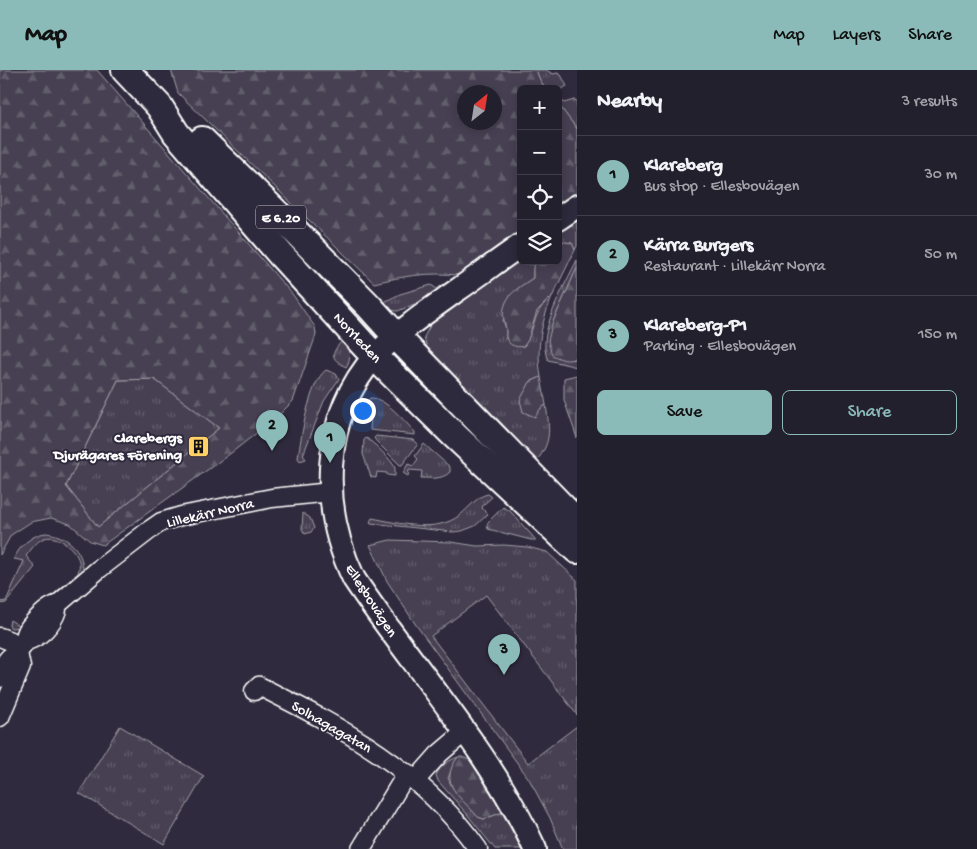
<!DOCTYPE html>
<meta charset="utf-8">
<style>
body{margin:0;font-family:"Gochi Hand",sans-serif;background:#2b2836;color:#f1f3f6}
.controls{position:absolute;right:15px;top:15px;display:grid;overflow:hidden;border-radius:8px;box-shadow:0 2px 12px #0003}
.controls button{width:45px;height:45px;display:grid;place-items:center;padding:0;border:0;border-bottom:1px solid #403e4a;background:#23202e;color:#f1f3f6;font:25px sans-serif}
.compass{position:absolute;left:457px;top:15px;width:45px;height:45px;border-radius:50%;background:#23202e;box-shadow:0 2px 12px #0003;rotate:30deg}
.you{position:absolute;left:362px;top:340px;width:18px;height:18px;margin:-12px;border:4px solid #fff;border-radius:50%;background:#1a73e8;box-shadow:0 0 0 8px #1a73e833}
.badge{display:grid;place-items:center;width:32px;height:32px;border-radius:50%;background:#8bbbb9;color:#111;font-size:16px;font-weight:700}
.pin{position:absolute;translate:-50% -41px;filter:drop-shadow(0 1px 2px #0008)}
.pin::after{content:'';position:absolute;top:26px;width:18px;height:15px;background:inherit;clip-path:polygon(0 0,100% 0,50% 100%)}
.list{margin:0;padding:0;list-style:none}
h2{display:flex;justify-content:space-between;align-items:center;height:65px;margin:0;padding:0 20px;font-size:21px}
h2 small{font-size:16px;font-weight:400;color:#a3a3aa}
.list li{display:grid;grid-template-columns:32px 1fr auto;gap:15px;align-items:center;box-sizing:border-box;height:80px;padding:0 20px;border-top:1px solid #403e4a}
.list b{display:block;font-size:19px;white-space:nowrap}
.list p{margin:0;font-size:16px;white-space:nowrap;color:#a3a3aa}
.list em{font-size:16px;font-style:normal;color:#a3a3aa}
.actions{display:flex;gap:10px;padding:15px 20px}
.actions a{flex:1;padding:11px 0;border:1px solid #8bbbb9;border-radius:8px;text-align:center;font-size:18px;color:#8bbbb9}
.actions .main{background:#8bbbb9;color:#111}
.icon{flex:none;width:28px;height:28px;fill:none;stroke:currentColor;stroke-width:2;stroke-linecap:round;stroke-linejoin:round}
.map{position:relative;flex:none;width:577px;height:779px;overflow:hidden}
header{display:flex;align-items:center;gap:30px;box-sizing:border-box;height:70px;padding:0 25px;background:#8bbbb9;color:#111}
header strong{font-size:24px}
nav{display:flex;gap:28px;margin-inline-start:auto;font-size:18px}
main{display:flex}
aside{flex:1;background:#23202e}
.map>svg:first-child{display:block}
</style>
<header>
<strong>Map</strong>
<nav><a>Map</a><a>Layers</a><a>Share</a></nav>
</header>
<main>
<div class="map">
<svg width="577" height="779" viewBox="0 0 577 779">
<defs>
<pattern id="grass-tufts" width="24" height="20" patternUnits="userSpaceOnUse" patternTransform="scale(1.25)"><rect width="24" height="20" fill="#464152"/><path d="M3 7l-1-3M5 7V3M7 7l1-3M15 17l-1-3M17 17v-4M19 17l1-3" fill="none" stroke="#625e6c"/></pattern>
<pattern id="forest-firs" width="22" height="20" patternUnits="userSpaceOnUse" patternTransform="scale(1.25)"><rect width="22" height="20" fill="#464152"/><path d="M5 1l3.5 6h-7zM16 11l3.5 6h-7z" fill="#625e6c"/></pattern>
</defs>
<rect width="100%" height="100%" fill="#2f2a3d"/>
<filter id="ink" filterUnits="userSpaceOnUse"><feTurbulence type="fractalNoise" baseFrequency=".02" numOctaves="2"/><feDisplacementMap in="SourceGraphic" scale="10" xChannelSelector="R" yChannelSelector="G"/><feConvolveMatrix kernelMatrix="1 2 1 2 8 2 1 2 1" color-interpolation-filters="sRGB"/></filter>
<g filter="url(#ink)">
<g fill="url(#grass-tufts)" stroke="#a2a0a8">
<polygon points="536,0 546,0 553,4 558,3 561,5 567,16 558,21 558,19 546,19 540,10"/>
<polygon points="558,24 564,33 574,30 577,31 577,59 558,34"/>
<polygon points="577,145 577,176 575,180 572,173 558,171 558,158"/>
<path d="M521 185V191H537L533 198V208L517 219 503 250 506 259V269L524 276C537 256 531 243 553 225 541 252 536 278 541 307L530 312 541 338 546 335C550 361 552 374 533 395L429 285 424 267 432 252Z"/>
<path d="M577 190V198L552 254 572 290 577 287V297L548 290C535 265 566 213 577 190Z"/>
<polygon points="431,215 440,221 438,224 398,241 387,240 382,233 400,224"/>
<path d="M343 270C350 277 352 289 346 297 329 288 331 283 343 270Z"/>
<path d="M326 300 336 304 339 309 324 331 303 385 306 389 300 391 298 388C301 368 309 312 326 300Z"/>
<polygon points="154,309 219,358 98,457 66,416 118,310"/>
<path d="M370 328C385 327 405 352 415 362V365L370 360 371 347 365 346 367 331Z"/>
<polygon points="376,366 414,370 418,374 402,395 400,395 376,371 374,368"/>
<path d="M366 368C372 371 393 391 395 398 395 400 395 404 395 406L387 405V403L377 402 376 408 371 407 363 384 364 370Z"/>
<path d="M424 374 450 397V402C442 410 431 408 421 408L422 401 409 400 408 406 403 403 408 394 413 396 418 389 415 386Z"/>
<path d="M488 424 492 427 483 435 482 438 488 444 475 456 462 461 453 462 371 453 370 452 372 448C399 453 436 464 460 445 469 438 477 426 488 424Z"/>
<polygon points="503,437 510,441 536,470 531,470 488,459 487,456 488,452"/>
<polygon points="303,443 310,448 314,458 311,462 305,464 302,459"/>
<path d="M46 463C66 465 83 479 83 500L21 557 11 558 9 555 10 550 18 555 78 503C79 499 80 494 79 491 75 478 56 462 42 469 36 472 30 481 26 486L35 497 6 533 0 534V532L6 531 24 491 14 489C19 476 33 464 46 463Z"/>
<polygon points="390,470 451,472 477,476 504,475 527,477 547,482 577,510 577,645 486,525 431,566 528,693 577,656 577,779 563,779 550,748 529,709 416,555 387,511 370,475"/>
<polygon points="326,641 374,668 403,690 402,691"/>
<polygon points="120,656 204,706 164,774 79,723"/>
<path d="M458 687 455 692 448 708 452 717 478 747 484 749 506 741 526 779H495L467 744 438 711 436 705C441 695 448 691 458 687Z"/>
</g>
<g fill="url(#forest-firs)" stroke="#a2a0a8" fill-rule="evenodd">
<path d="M0 0H97L293 225 315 257 316 265 293 331 277 347 231 383 103 475 90 471 70 454 51 448 31 452 11 465 0 485ZM154 309 219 358 98 457 66 416 118 310Z"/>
<path d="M171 0H536L540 10 546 19H521V160L458 205C428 202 404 206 374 213L178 23ZM464 22H494V52H464Z"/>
<polygon points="558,34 577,59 577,122 558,135"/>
<path d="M558 171 572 173 575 180 553 225 537 241 528 270 524 276C517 278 508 276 506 267 506 266 506 259 506 259 504 248 501 244 506 232 511 221 523 215 533 208V198L537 191H558Z"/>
<path d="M577 198V287C568 293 561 289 552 285L548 271 552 254Z"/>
<polygon points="577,305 577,368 564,330 564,308"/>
<polygon points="541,307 546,335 541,338 535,347 523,342 520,330 530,312"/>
<path d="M458 687H462L472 691 506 741 484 749 478 747C461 727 437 714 458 687Z"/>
</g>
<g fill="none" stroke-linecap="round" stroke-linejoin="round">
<defs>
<g id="minor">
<polyline points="0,567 23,576"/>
<path d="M26 571C40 568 53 553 57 540"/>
<path d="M0 608C2 601 4 592 10 587 13 584 17 584 19 581 25 574 24 571 26 564 28 555 49 536 57 535L99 499 151 459 161 452 181 446 272 428 331 422"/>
<path d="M254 621 259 616C343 658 422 700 478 779"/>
<polyline points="0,647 21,597 18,583"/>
<polyline points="416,710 439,684 466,661"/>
<polyline points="361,779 407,703"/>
</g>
<g id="major">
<polyline points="558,149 577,136"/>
<path d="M521 175C499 190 478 206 456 221 428 241 400 260 376 285 320 347 320 438 354 509 414 599 490 680 535 779"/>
</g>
<g id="highway">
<polyline points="125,0 159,36 176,63 281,185 375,287 454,365 577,480"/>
<polyline points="202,70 296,162 368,235 396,266 577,452"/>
</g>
</defs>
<use href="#minor" stroke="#fff" stroke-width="21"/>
<use href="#major" stroke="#fff" stroke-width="26"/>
<use href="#highway" stroke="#fff" stroke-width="30"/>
<use href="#minor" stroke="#2f2a3d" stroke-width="18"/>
<use href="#major" stroke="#2f2a3d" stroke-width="22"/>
<use href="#highway" stroke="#2f2a3d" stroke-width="26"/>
</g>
</g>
<defs>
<symbol id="building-square" viewBox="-11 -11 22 22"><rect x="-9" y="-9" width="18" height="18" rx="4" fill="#ffd166" stroke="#2f2a3d"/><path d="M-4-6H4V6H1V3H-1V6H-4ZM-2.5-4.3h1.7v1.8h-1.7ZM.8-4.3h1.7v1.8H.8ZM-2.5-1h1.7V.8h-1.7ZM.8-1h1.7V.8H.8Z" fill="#111"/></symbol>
</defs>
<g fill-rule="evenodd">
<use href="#building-square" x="186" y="364" width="25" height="25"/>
</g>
<g text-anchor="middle" stroke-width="4" stroke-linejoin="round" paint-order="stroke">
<rect fill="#2f2a3d" stroke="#c1bfc5" stroke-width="1" x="256" y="135.5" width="50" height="23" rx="4"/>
<g font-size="14" font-weight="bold" fill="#fff">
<text x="281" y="152">E 6.20</text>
</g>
<g font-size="15" fill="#fff" stroke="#2f2a3d">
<text transform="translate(358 267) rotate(47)" y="5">Norrleden</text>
<text transform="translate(210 442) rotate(-13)" y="5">Lillekärr Norra</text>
<text transform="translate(372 530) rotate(57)" y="5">Ellesbovägen</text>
<text transform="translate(332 656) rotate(30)" y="5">Solhagagatan</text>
</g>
<g font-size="15" font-weight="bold" fill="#fff" stroke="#2f2a3d" text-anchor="end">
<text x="182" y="372">Clarebergs<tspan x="182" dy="17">Djurägares Förening</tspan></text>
</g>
</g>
</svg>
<div class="controls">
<button>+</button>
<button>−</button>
<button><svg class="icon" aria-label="locate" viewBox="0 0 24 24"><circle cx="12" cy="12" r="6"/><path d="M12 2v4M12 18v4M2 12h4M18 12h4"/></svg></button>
<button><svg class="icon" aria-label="layers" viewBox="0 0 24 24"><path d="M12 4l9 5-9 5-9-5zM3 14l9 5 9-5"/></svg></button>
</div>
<svg class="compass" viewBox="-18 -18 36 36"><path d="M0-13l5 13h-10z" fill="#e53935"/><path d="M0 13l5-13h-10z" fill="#a3a3aa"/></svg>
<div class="you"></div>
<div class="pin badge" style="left:330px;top:393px">1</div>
<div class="pin badge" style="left:272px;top:381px">2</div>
<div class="pin badge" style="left:504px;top:605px">3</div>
</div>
<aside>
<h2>Nearby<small>3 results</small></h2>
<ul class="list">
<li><span class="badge">1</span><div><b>Klareberg</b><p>Bus stop · Ellesbovägen</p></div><em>30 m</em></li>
<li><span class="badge">2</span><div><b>Kärra Burgers</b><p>Restaurant · Lillekärr Norra</p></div><em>50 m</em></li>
<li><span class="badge">3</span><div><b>Klareberg-P1</b><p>Parking · Ellesbovägen</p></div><em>150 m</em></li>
</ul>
<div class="actions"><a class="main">Save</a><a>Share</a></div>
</aside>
</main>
